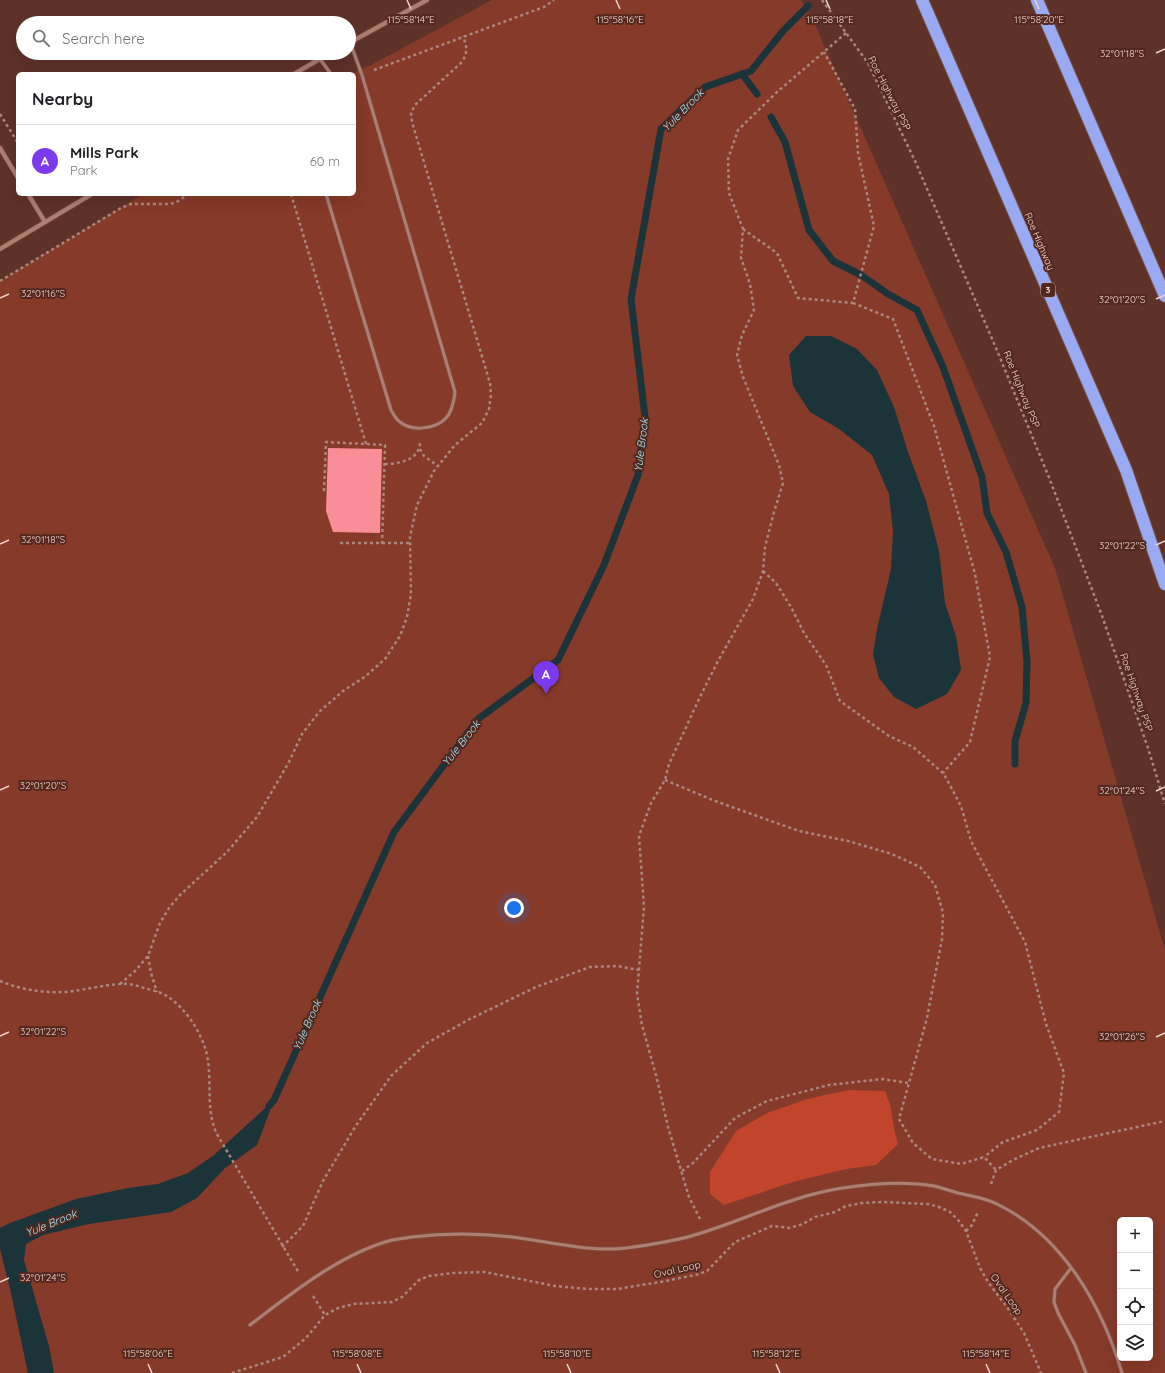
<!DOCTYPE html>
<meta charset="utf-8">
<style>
body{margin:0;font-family:Quicksand,sans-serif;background:#f2f2f2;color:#202124}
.controls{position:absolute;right:12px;bottom:12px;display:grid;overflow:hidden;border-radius:6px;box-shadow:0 4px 16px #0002}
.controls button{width:36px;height:36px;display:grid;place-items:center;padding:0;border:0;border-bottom:1px solid #e0e0e0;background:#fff;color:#202124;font:20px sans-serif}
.you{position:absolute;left:514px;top:908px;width:14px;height:14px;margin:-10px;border:3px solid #fff;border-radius:50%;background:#1a73e8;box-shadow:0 0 0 6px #1a73e833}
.badge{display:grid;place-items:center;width:26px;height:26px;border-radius:50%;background:#7c3aed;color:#fff;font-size:13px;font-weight:700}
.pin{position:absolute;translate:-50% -33px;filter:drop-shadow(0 1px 2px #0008)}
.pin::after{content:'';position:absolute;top:21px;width:14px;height:12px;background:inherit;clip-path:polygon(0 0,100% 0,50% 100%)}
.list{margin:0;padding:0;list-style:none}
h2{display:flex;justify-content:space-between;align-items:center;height:52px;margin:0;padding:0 16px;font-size:17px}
h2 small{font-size:13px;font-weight:400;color:#757577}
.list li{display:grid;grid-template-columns:26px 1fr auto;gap:12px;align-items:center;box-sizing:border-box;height:72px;padding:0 16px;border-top:1px solid #e0e0e0}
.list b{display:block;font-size:15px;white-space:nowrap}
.list p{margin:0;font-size:13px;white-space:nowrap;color:#757577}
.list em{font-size:13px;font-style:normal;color:#757577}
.icon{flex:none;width:22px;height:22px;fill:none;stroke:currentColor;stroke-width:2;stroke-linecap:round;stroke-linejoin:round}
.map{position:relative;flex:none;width:1165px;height:1373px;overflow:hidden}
.search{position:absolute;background:#fff;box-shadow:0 4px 16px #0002;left:16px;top:16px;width:340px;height:44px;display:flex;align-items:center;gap:10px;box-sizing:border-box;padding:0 14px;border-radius:22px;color:#757577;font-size:15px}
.panel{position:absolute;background:#fff;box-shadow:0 4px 16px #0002;left:16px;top:72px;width:340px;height:124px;border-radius:6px}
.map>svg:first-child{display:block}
</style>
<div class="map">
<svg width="1165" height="1373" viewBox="0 0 1165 1373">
<rect width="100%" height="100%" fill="#5e3228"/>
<path fill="#863a29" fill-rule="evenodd" d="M492 0H801L813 20 1055 568 1165 950V1373H0V281L143 194H354V74H350L371 65ZM1120 1220H1150V1358H1120Z"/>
<polygon fill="#c1452a" points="848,1090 885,1091 891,1108 894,1129 898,1144 876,1165 846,1169 793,1182 724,1205 710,1194 710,1172 736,1131 767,1113 807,1099"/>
<g fill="#1b343a">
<polygon points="806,336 831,336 857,349 877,370 894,407 908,452 926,501 939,551 945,603 956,636 961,670 947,694 916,709 894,697 879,678 873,654 877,629 891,569 893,531 889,494 872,455 839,429 810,412 793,386 789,355"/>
<polygon points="274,1100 257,1145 225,1168 197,1198 171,1212 89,1224 43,1235 26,1244 24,1260 49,1346 54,1373 28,1373 11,1293 0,1249 0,1228 10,1223 76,1199 128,1188 158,1184 188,1173 214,1155"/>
</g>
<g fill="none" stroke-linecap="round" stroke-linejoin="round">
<g stroke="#1b343a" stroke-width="7">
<polyline points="742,74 757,94"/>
<polyline points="771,117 785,142 809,230 833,261 861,275 888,294 917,310 943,367 982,477 987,513 1006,552 1022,607 1027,661 1026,703 1015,741 1015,764"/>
<polyline points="269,1106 274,1100 394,832 478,719 558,660 604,565 638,475 645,417 631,299 661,129 705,87 751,71 783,31 808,6"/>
</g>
</g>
<polygon fill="#f98d98" points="328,448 382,449 380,533 333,532 326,511"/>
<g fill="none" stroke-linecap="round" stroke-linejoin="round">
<defs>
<g id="lane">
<polyline points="320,59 331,74"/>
<path d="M326 194 391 410C393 413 396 420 400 422 412 432 436 429 446 418 452 412 454 401 455 392L362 75 350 42"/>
<polyline points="1071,1268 1055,1289 1054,1302 1058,1313 1075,1345 1086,1373"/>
<path d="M250 1325C292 1293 340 1254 392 1240 398 1239 405 1238 412 1237 445 1233 478 1233 512 1237 550 1242 588 1252 627 1248 648 1245 670 1242 691 1236 731 1225 769 1206 810 1195 846 1185 897 1180 934 1186 942 1188 951 1191 958 1193 971 1196 986 1198 997 1204 1063 1236 1102 1306 1122 1373"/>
</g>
<g id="street">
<polyline points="349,43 427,0"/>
<polyline points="294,74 330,53"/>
<polyline points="0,148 18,178"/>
<polyline points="28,194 45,222"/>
<polyline points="0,249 92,194"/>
</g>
<g id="highway">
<polyline points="922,0 1126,470 1165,584"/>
<polyline points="1037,0 1165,296"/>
</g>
</defs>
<use href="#lane" stroke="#765048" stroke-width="4.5"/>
<use href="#street" stroke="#765048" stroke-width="5.5"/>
<use href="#highway" stroke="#765048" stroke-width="14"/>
<g stroke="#ab877f" stroke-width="2.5" stroke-dasharray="3 3" stroke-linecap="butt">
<polyline points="822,0 868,63 915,161 996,348 1050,480 1101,613 1148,748 1165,804"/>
<polyline points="374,70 544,7 554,0"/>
<polyline points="0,114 18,143"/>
<polyline points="291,194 366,444"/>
<polyline points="743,229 777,253 798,298 853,303 874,226 858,153 855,109 824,52"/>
<polyline points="0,281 121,208 131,204 168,204 175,203 189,194"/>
<polyline points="853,303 893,319 934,426 975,574 990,657 970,742 943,773"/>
<polyline points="420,449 424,456 438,466"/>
<path d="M385 464C399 464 420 460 420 442"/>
<polyline points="324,491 326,442 385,445 382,544"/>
<polyline points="340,543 410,543"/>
<polyline points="763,571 776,583 791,607 804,633 826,665 840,701 889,736 913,747 944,774 961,806 971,841 1025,942 1046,1024 1064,1073 1059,1112 1037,1130 1003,1142 984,1157"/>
<polyline points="665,780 715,801 799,831 848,841 892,854 920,867 935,885 943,913 942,939 927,1018 899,1119 913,1143 932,1159 961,1164 984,1157 996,1170"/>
<polyline points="148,956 151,973 157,992"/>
<path d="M0 981C19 989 42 993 63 992 82 991 101 985 120 984 128 983 136 985 144 988 152 990 160 992 167 996 182 1006 194 1022 201 1038 217 1069 202 1107 218 1136L299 1273"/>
<path d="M120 984 135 971 148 956 160 923 169 908 180 895 227 852 257 817 289 762 302 734 319 712 343 691 366 676 385 659 400 636 407 617 411 594 410 537 417 505 434 471 455 445 482 423 489 409 491 395 490 383 412 122 411 113 415 105 462 62C468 52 467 47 463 36"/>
<polyline points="682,1171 693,1163 735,1118 767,1101 829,1085 883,1079 908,1083"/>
<polyline points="991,1184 996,1170 1013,1160 1039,1148 1165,1121"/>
<polyline points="700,1219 689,1197 668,1127 657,1079 642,1025 637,994 644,907 639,836 651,803 665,780 669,764 700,697 718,661 753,599 763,571 765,547 774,512 783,483 779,465 743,377 737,355 742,335 754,310 750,284 741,258 743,229 729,193 728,159 738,130 777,92 846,33"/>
<polyline points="966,1231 972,1225 978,1212"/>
<polyline points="282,1247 303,1226 323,1181 355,1127 391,1076 427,1043 468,1020 536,987 590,967 617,966 639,970"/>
<polyline points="313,1296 325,1315"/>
<polyline points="232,1373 283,1357 306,1338 325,1315 338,1308 354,1304 392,1302 402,1297 419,1280 429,1276 453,1273 485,1272 555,1286 588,1289 617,1289 666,1281 699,1274 707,1271 735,1242 772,1226 790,1228 803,1224 815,1217 835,1212 846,1206 862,1203 882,1202 928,1204 939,1207 950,1212 959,1221 966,1231 980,1268 988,1282 1009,1310 1024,1333 1041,1373"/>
</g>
<use href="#lane" stroke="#b07d71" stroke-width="3"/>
<use href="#street" stroke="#b07d71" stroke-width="4"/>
<use href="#highway" stroke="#99a9f2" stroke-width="12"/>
</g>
<path fill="none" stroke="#f0d3cc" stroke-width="1.5" d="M407 0 411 9M616 0 620 9M826 0 830 9M1035 0 1039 9M1156 53 1165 49M0 298 9 294M1156 299 1165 295M0 544 9 540M1156 545 1165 541M0 790 9 786M1156 791 1165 787M0 1036 9 1032M1156 1037 1165 1033M0 1282 9 1278M148 1364 152 1373M357 1364 361 1373M567 1364 571 1373M776 1364 780 1373M986 1364 990 1373"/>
<g text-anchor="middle" stroke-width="4" stroke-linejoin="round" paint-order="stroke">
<rect fill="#52271e" stroke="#c19f98" stroke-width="1" x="1041" y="283" width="14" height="14" rx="3"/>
<g font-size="9" font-weight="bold" fill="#f0d3cc">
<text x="1048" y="293">3</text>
</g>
<g font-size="10" fill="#f0d3cc" stroke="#52271e">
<text transform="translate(890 93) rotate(63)" y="4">Roe Highway PSP</text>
<text transform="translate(1040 241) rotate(67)" y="4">Roe Highway</text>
<text transform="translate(1022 389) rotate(68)" y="4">Roe Highway PSP</text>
<text transform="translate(1137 692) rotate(71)" y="4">Roe Highway PSP</text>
<text transform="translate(677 1269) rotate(-13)" y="4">Oval Loop</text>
<text transform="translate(1007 1294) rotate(55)" y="4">Oval Loop</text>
</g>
<g font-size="11" font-style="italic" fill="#a0ebfc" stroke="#52271e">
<text transform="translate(683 110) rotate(-46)" y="4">Yule Brook</text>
<text transform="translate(641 445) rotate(-83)" y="4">Yule Brook</text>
<text transform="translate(461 743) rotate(-52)" y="4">Yule Brook</text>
<text transform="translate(307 1025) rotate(-66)" y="4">Yule Brook</text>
<text transform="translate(51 1223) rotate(-22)" y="4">Yule Brook</text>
</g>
</g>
<g font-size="10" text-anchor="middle" fill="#f0d3cc" stroke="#52271e" stroke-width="4" stroke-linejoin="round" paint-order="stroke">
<text x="411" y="23">115°58'14"E</text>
<text x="620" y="23">115°58'16"E</text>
<text x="830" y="23">115°58'18"E</text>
<text x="1039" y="23">115°58'20"E</text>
<text x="1122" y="57">32°01'18"S</text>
<text x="43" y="297">32°01'16"S</text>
<text x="1122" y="303">32°01'20"S</text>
<text x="43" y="543">32°01'18"S</text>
<text x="1122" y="549">32°01'22"S</text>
<text x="43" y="789">32°01'20"S</text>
<text x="1122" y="794">32°01'24"S</text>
<text x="43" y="1035">32°01'22"S</text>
<text x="1122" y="1040">32°01'26"S</text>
<text x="43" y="1281">32°01'24"S</text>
<text x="148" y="1357">115°58'06"E</text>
<text x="357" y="1357">115°58'08"E</text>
<text x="567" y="1357">115°58'10"E</text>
<text x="776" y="1357">115°58'12"E</text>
<text x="986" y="1357">115°58'14"E</text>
</g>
</svg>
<div class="controls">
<button>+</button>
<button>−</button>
<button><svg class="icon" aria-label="locate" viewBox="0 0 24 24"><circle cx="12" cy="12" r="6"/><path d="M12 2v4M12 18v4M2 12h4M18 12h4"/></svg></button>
<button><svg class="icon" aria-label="layers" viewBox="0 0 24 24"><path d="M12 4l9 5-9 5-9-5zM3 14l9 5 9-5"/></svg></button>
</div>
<div class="you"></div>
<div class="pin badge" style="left:546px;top:694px">A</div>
<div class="search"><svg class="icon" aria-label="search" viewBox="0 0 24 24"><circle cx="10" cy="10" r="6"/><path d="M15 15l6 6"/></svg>Search here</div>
<section class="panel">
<h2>Nearby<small></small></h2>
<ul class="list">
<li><span class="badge">A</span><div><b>Mills Park</b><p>Park</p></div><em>60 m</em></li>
</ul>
</section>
</div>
